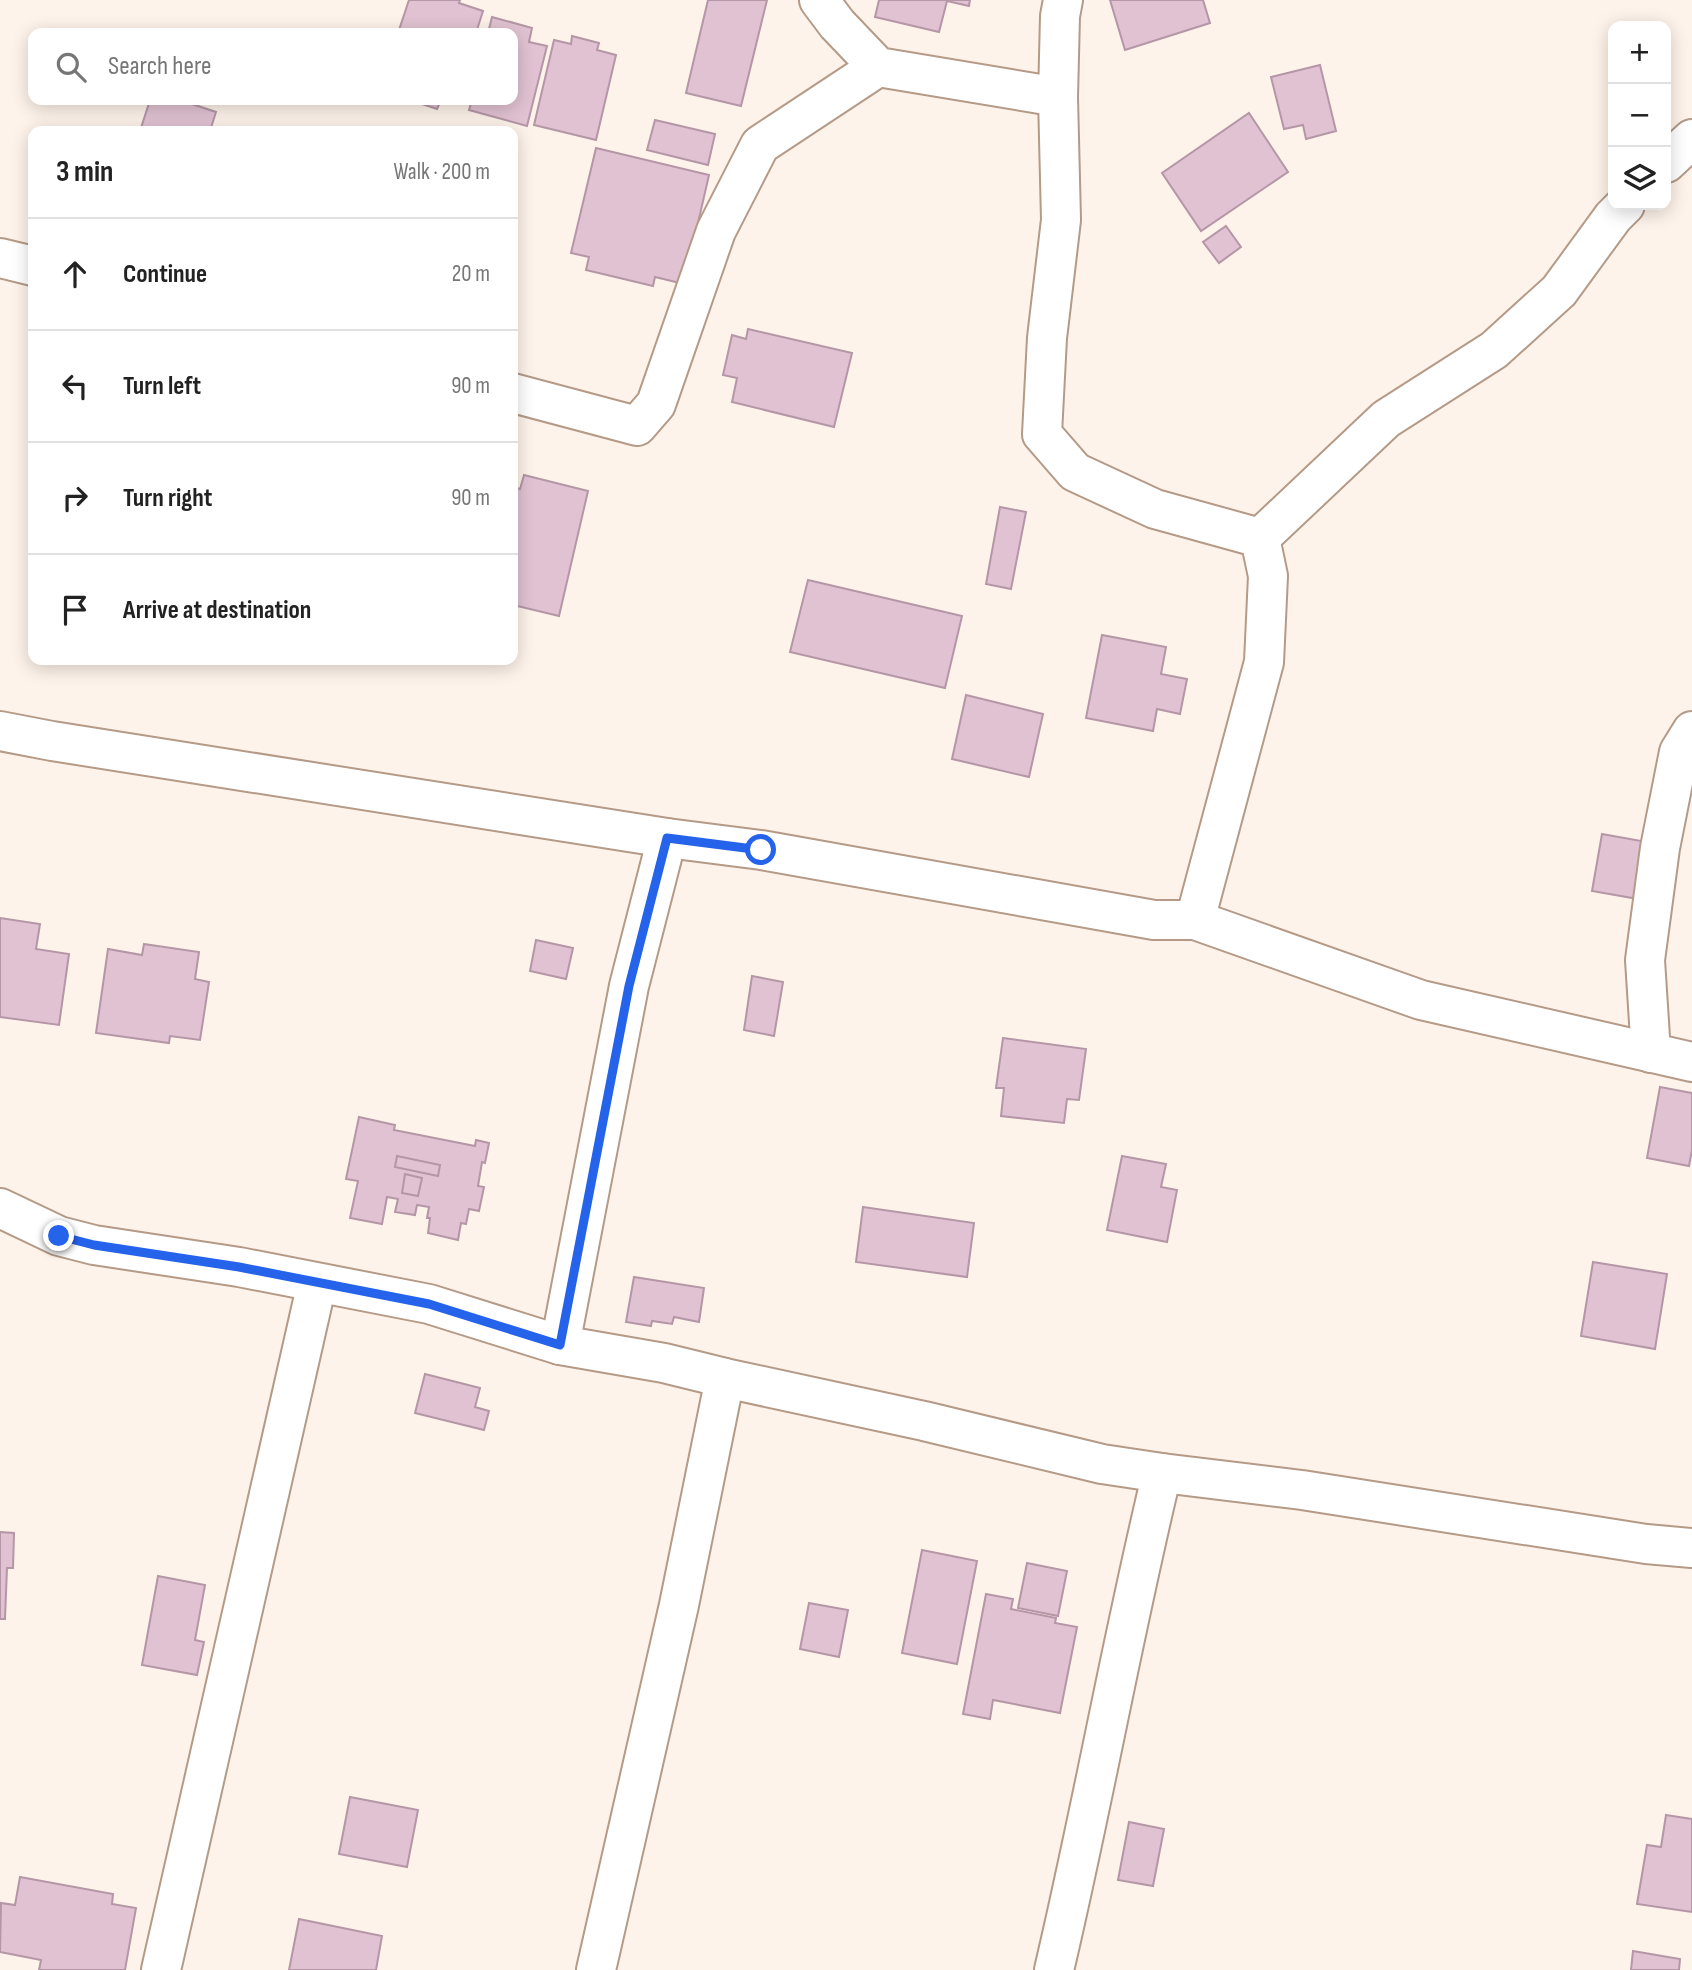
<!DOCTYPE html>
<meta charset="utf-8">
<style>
body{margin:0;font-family:"Sofia Sans Condensed",sans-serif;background:#f2f2f2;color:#222}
.controls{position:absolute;right:21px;top:21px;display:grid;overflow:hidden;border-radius:14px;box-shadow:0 4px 18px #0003}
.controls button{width:63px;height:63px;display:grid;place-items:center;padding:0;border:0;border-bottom:2px solid #e0e0e0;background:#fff;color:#222;font:35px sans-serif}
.stop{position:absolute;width:21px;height:21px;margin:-16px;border:5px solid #2563eb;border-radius:50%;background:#fff}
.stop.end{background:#2563eb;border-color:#fff;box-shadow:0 2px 7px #0008}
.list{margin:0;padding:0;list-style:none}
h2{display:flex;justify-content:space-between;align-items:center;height:91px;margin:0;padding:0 28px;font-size:30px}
h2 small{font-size:23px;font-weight:400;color:#767676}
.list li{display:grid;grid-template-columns:46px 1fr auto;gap:21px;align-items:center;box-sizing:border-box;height:112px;padding:0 28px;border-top:2px solid #e0e0e0}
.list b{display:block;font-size:26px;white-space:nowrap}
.list em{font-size:23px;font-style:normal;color:#767676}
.icon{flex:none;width:38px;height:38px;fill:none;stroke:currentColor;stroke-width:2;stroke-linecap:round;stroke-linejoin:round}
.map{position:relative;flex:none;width:1692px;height:1970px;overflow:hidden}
.search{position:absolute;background:#fff;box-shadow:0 4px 18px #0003;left:28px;top:28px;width:490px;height:77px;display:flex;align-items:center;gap:18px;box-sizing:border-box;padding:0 24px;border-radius:14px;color:#767676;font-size:26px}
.panel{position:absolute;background:#fff;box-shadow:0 4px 18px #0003;left:28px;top:126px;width:490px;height:539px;border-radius:14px}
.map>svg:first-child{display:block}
</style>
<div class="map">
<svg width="1692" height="1970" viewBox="0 0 1692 1970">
<rect width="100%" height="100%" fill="#fef3ea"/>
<g fill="#e1c2d2" stroke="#b496a6" stroke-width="2">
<polygon points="409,0 460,0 459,3 483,11 476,33 398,33"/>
<polygon points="708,0 767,0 741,106 686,93"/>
<polygon points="879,0 970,0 969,6 947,1 939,32 875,17"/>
<polygon points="1110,0 1203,0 1210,23 1125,50"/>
<polygon points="492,17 532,28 529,42 547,46 527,126 469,110 472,100 513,100 513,33 488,33"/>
<polygon points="572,36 599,43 597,50 616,55 596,140 534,125 554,40 571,44"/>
<polygon points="1320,65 1336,131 1306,139 1303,125 1284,129 1271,77"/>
<polygon points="150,100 180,100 216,112 210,131 140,131"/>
<polygon points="410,100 441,100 437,109"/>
<polygon points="1249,113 1288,172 1201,231 1162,173"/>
<polygon points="655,120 715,134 708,165 647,150"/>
<polygon points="596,148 709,175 684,284 655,277 653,286 586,270 589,257 571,253"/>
<polygon points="1226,226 1241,247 1219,263 1203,242"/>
<polygon points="748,329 852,353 834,427 732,402 737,378 723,375 732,335 746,339"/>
<polygon points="524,475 588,491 559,616 513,605 513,487 520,489"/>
<polygon points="1000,507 1026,512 1011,589 986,584"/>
<polygon points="808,580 962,616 945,688 790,652"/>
<polygon points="1102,635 1166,647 1161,674 1187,679 1180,714 1157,709 1153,731 1086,718"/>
<polygon points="966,695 1043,714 1029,777 952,759"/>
<polygon points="1602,834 1647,842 1638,899 1592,891"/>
<polygon points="0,918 40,924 36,949 69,954 59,1025 0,1017"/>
<polygon points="536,940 573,948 566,979 530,971"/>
<polygon points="144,944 199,952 195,979 209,982 200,1040 170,1036 169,1043 96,1033 108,949 142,955"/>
<polygon points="752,976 783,982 774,1036 744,1030"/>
<polygon points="1003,1038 1086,1049 1079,1100 1067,1099 1064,1123 1001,1116 1004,1088 996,1088"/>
<polygon points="1660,1087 1692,1093 1692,1150 1689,1166 1647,1158"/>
<polygon points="359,1117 395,1125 394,1130 475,1146 476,1140 489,1143 485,1163 482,1162 478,1186 484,1187 479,1211 469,1209 466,1224 461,1223 458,1240 428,1233 430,1218 427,1218 429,1207 417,1205 415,1215 395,1212 398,1199 387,1197 382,1224 350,1218 358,1181 346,1179"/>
<polygon points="397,1156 440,1165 438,1176 395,1167"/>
<polygon points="1122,1156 1166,1164 1161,1187 1177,1190 1167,1242 1107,1230"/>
<polygon points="405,1174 422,1178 418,1196 402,1193"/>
<polygon points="863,1207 974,1223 967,1277 856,1262"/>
<polygon points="1593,1262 1667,1274 1655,1349 1581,1336"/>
<polygon points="634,1277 704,1288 699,1322 674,1317 672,1324 652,1321 651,1326 626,1322"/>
<polygon points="425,1374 480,1388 475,1407 489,1411 484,1430 415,1413"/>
<polygon points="0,1532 14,1533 13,1568 7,1568 5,1619 0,1619"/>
<polygon points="922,1550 977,1561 957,1664 902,1653"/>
<polygon points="1027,1563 1067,1571 1058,1616 1018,1608"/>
<polygon points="158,1576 205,1585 195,1640 204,1642 197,1675 142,1665"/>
<polygon points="986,1594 1013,1599 1011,1609 1056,1618 1055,1623 1077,1627 1060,1713 993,1700 990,1719 963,1714"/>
<polygon points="809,1603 848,1610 839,1657 800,1649"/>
<polygon points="350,1797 418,1810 407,1867 339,1854"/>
<polygon points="1666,1815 1692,1819 1692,1912 1637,1904 1647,1845 1661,1847"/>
<polygon points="1129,1822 1164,1829 1153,1886 1118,1880"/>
<polygon points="20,1877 113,1894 112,1904 136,1908 125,1970 39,1970 41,1960 0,1952 1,1903 15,1905"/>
<polygon points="299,1919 382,1936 376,1970 289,1970"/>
<polygon points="1633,1951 1680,1959 1679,1970 1631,1970"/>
</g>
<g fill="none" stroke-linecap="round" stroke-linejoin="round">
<defs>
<g id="minor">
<polyline points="819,0 837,24 878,67 1058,97"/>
<polyline points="1063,0 1060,16 1058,97 1061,220 1047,338 1042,434 1075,472 1155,509 1260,538"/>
<polyline points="1666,163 1692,139"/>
<polyline points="0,258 33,266"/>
<polyline points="513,393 637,426 656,404 716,231 760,145 878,67"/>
<polyline points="1260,538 1386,419 1494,350 1559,291 1613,217 1625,205"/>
<polyline points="0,731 52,741 667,838"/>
<polyline points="1195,920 1264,662 1268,576 1260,538"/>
<polyline points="1651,1053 1645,960 1660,848 1679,752 1692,731"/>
<polyline points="0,1208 59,1236 94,1245 239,1267 429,1304 560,1345 664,1363 725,1378 924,1421 1102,1464 1162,1473 1302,1490 1646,1544 1692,1548"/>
<polyline points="560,1345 629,986 667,838 761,850 1154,920 1195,920 1421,1000 1692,1062"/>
<polyline points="161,1970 317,1283"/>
<polyline points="596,1970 679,1605 725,1378"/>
<path d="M1054 1970C1093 1805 1122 1638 1162 1473"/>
</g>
</defs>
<use href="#minor" stroke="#b49a87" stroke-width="42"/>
<use href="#minor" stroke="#fff" stroke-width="38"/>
</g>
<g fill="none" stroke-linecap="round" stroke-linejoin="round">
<polyline stroke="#2563eb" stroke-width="9" points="59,1236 94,1245 239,1267 429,1304 560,1345 629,986 667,838 761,850"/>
</g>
</svg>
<div class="controls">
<button>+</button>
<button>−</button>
<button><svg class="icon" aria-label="layers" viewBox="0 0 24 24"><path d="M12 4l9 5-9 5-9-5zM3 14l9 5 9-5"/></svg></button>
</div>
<div class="stop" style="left:761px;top:850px"></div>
<div class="stop end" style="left:59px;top:1236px"></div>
<div class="search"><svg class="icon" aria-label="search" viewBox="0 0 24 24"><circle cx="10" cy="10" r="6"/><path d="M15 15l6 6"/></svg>Search here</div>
<section class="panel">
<h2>3 min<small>Walk · 200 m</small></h2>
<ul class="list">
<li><svg class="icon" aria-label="ahead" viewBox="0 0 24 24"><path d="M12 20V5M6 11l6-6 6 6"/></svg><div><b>Continue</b></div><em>20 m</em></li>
<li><svg class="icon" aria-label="left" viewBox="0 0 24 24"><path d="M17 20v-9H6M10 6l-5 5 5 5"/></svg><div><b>Turn left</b></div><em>90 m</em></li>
<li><svg class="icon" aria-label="right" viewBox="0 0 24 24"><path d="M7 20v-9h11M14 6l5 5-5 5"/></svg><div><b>Turn right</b></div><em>90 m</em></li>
<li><svg class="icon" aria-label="arrive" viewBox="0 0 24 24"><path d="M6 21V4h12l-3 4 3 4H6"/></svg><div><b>Arrive at destination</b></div></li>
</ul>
</section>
</div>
